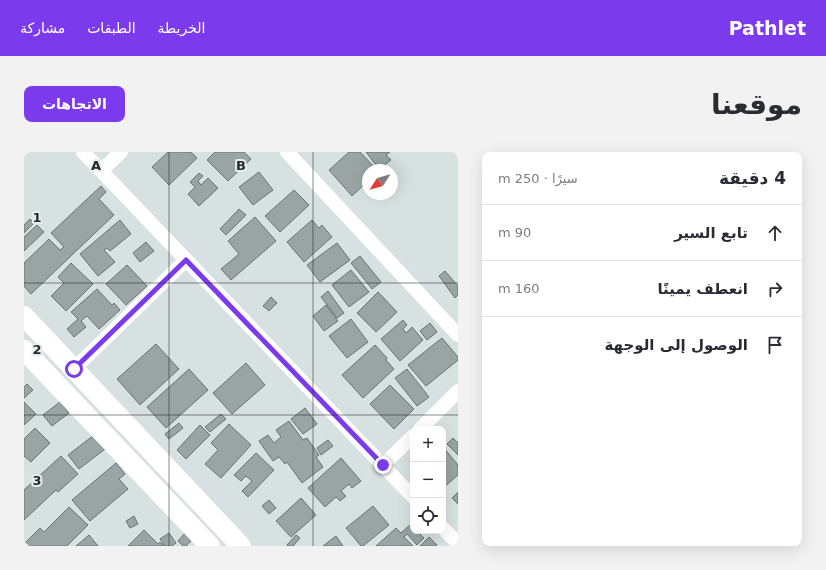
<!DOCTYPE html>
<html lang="ar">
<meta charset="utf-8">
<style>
body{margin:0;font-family:"DejaVu Sans",Cairo,sans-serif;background:#f2f2f3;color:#2b2b33;direction:rtl}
.controls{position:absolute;right:12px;bottom:12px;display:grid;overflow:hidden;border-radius:8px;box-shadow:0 4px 16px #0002}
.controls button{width:36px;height:36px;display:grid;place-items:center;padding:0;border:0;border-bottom:1px solid #e1e1e2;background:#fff;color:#2b2b33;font:20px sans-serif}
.compass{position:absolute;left:338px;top:12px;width:36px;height:36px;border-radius:50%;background:#fff;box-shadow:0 4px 16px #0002;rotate:234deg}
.stop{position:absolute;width:12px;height:12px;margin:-9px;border:3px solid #7c3aed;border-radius:50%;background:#fff}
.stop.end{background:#7c3aed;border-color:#fff;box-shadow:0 1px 4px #0008}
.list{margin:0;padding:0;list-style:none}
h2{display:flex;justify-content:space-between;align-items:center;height:52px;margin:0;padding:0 16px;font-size:17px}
h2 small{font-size:13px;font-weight:400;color:#7c7c81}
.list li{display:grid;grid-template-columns:26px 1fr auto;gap:12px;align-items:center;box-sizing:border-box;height:56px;padding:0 16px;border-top:1px solid #e1e1e2}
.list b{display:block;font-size:15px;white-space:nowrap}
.list em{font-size:13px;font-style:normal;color:#7c7c81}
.icon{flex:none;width:22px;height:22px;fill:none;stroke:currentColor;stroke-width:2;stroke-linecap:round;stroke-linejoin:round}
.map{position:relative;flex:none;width:434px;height:394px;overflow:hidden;direction:ltr;border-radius:8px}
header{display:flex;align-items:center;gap:24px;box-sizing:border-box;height:56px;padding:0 20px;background:#7c3aed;color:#fff}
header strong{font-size:19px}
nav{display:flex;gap:22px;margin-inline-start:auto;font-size:14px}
.intro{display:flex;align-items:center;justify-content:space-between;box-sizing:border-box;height:96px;padding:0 24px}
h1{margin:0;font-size:28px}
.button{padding:10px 18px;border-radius:8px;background:#7c3aed;color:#fff;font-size:14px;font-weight:700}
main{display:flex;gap:24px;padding:0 24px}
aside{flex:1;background:#fff;border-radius:8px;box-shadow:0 4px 16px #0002}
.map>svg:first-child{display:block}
</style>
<header>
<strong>Pathlet</strong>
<nav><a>الخريطة</a><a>الطبقات</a><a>مشاركة</a></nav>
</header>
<div class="intro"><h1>موقعنا</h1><a class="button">الاتجاهات</a></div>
<main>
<aside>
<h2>4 دقيقة<small>سيرًا · 250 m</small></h2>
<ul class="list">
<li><svg class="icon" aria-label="ahead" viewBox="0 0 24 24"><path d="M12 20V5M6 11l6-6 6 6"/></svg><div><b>تابع السير</b></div><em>90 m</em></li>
<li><svg class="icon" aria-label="right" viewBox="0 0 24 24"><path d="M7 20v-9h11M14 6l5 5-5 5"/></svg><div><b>انعطف يمينًا</b></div><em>160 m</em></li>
<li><svg class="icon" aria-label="arrive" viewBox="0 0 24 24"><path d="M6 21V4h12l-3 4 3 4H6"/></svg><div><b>الوصول إلى الوجهة</b></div></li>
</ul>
</aside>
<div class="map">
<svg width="434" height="394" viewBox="0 0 434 394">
<rect width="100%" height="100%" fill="#d7e1e2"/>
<g fill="#9aa4a4" stroke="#6a7373">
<polygon points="144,0 167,0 173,6 145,33 128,15"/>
<polygon points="191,0 220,0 227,7 204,29 183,8"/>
<polygon points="325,0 336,0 353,18 344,18 344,29 328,44 305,18"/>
<polygon points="342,0 366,0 362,3 367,8 355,17"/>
<polygon points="235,20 249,38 229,53 215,35"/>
<polygon points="175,21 179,24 174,29 177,33 184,26 194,36 175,54 164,42 171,35 166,30"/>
<polygon points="77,34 82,40 75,47 90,63 7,142 0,134 0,111 25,87 36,98 40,95 27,81"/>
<polygon points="270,38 285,53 256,80 241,64"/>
<polygon points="215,57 222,63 202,83 196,77"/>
<polygon points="231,65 252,89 207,128 197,117 215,102 204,89"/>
<polygon points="6,67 10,71 0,81 0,73"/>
<polygon points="96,68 107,82 86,99 83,96 80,98 91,110 74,124 56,102"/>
<polygon points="288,68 295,76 298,73 308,85 280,110 263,90"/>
<polygon points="13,73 20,80 0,99 0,85"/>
<polygon points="122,90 130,99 116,110 109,101"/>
<polygon points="313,91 326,108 296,130 283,113"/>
<polygon points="336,104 357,130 348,137 327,111"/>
<polygon points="47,111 69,132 42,159 27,144 40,131 34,125"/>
<polygon points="103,113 123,134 102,153 82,132"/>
<polygon points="327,118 345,140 325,155 308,133"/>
<polygon points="421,119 434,134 434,143 431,146 415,124"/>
<polygon points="73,137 88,153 90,151 96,158 75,177 63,164 57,169 62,175 50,185 43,177 54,167 47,160"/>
<polygon points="304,139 320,161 313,166 297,145"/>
<polygon points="354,140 373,160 352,180 333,161"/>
<polygon points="247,145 253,151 245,159 239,154"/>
<polygon points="302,153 314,169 300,179 289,164"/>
<polygon points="327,167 344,190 323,206 305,184"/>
<polygon points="379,168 383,173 379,177 382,181 388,175 399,188 376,209 357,187"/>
<polygon points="406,171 413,180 403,188 396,179"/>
<polygon points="418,186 434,205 434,208 402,234 384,213"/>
<polygon points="132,192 155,217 116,253 93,227"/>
<polygon points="351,193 363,206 362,208 370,217 339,246 318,223"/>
<polygon points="222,211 241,233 208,262 189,241"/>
<polygon points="165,217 184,238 142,276 123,255"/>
<polygon points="383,217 405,245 393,254 371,226"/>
<polygon points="3,232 9,238 0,246 0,235"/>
<polygon points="366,233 390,257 370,277 346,252"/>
<polygon points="0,250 12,262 0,273"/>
<polygon points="36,250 45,261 28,274 19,263"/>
<polygon points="281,256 293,272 279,282 267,267"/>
<polygon points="197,262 202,267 186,280 181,275"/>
<polygon points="265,269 279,288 283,286 295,303 292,305 299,315 278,331 263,310 261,312 255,305 249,309 235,289 244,283 250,291 257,285 252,278"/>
<polygon points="155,271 159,276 145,287 141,282"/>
<polygon points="205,272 227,293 197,326 181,312 194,298 187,291"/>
<polygon points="176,273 186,283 162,307 153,298"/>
<polygon points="11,276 26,291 7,310 0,304 0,287"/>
<polygon points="70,283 81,297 55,317 44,303"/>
<polygon points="429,286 434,291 434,303 423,292"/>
<polygon points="304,288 309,294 297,303 293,296"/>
<polygon points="419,295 434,313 434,323 419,336"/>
<polygon points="232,301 250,318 224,345 218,339 228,329 222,324 217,329 210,323"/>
<polygon points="37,304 54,322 34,340 32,338 0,368 0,338"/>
<polygon points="317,306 337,329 328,336 325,332 317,339 322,344 316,349 312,345 301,355 284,336"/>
<polygon points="92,311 101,322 95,327 104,337 66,369 48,348"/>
<polygon points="434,340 434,352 428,346"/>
<polygon points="277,346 292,363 267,385 252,369"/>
<polygon points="245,348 252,356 245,362 238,354"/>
<polygon points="349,354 365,373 339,394 337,394 322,376"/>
<polygon points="45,355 64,373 43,394 3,394 0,392 16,376 20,380"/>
<polygon points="110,364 114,372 106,376 102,369"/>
<polygon points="387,372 389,375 389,379 393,379 400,386 393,393 383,382 380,385 389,394 352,394 372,376 377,381"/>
<polygon points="120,378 134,392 136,390 140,394 104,394"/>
<polygon points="145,381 152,391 148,394 141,394 136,387"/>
<polygon points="161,381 168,388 162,394 159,394 154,389"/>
<polygon points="65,383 74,394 52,394"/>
<polygon points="272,383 276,386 269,394 264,394 263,393"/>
<polygon points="312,384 319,394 299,394"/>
<polygon points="405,385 413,393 412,394 396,394"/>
</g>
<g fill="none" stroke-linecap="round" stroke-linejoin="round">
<g stroke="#fff" stroke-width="14">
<polyline points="59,0 389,345"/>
<polyline points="263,0 434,183"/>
<polyline points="77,19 97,0"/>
<polyline points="50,217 162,108"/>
<polyline points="396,277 434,239"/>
<polyline points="359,313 389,284"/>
<polyline points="419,376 434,392"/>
</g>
<g stroke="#fff" stroke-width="20">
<polyline points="0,164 217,394"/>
<polyline points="0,198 186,394"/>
</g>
</g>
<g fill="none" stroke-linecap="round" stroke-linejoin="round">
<polyline stroke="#7c3aed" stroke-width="5" points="50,217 162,108 359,313"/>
</g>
<path fill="none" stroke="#252929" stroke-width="1" stroke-opacity="0.55" d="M145 0V394M289 0V394M0 131H434M0 263H434"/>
<g font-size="13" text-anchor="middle" font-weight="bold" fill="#252929" stroke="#e5efef" stroke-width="4" stroke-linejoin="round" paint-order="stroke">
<text x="72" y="18">A</text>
<text x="217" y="18">B</text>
<text x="13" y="70">1</text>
<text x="13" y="202">2</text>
<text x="13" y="333">3</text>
</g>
</svg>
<div class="controls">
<button>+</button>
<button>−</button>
<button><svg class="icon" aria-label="locate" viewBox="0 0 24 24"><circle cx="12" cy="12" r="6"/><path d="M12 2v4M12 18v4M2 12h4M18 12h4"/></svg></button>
</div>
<svg class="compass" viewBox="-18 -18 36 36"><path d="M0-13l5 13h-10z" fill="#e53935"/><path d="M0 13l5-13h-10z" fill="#7c7c81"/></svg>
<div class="stop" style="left:50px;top:217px"></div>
<div class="stop end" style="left:359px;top:313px"></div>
</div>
</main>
